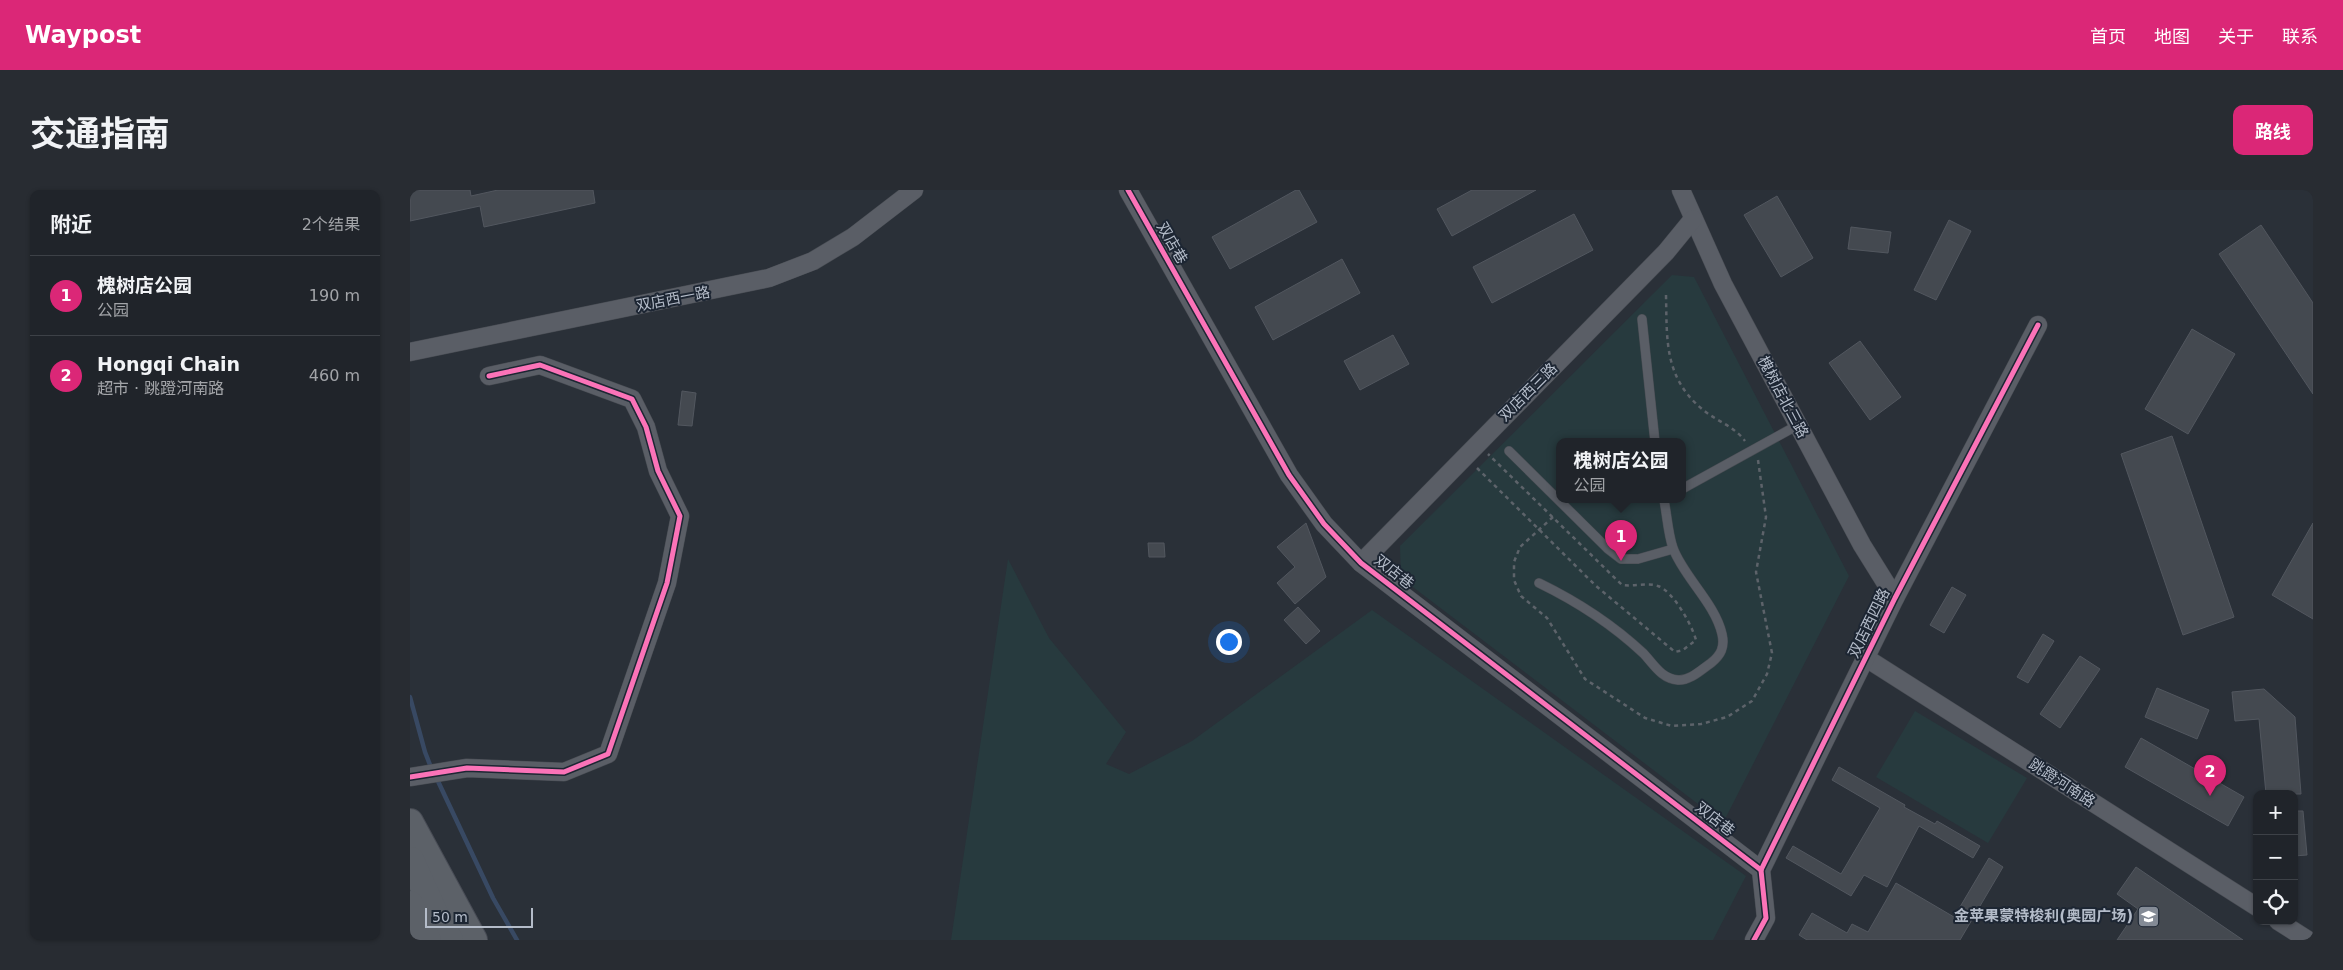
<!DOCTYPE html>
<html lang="zh">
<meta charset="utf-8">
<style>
body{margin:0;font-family:"DejaVu Sans","Noto Sans SC",sans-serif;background:#282c32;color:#f1f3f6}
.controls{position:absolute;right:15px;bottom:15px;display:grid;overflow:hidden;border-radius:10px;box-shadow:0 1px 4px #0004}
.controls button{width:45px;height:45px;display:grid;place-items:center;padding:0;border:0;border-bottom:1px solid #3d4147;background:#20242a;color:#f1f3f6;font:25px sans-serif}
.scale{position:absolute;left:15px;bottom:12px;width:108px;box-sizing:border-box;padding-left:5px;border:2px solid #b4bcc9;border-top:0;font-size:14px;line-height:18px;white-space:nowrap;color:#b4bcc9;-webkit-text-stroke:4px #1d2633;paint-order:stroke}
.you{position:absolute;left:818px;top:451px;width:18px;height:18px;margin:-12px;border:4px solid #fff;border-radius:50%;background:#1a73e8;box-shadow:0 0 0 8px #1a73e833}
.badge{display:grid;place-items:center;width:32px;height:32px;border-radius:50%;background:#db2777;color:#fff;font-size:16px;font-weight:700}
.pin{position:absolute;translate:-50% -41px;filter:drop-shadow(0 1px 2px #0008)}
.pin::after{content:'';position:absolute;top:26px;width:18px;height:15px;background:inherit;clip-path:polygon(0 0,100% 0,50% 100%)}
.popup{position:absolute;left:1146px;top:248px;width:130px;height:65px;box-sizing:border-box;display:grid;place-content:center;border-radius:10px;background:#20242a;filter:drop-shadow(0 1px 4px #0005);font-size:16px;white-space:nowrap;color:#a2a4a8}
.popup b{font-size:19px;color:#f1f3f6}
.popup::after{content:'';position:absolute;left:50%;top:100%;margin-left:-10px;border:10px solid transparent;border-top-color:#20242a}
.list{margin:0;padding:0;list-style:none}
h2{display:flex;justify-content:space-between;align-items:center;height:65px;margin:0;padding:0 20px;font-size:21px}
h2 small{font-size:16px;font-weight:400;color:#a2a4a8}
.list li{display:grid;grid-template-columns:32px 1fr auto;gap:15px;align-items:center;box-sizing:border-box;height:80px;padding:0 20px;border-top:1px solid #3d4147}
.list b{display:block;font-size:19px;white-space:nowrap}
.list p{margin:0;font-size:16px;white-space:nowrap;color:#a2a4a8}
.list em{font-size:16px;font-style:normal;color:#a2a4a8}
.icon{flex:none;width:28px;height:28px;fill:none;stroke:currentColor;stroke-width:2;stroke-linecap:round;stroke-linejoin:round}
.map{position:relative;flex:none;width:1903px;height:750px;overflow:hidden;border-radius:10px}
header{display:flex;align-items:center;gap:30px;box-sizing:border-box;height:70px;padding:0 25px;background:#db2777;color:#fff}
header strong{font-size:24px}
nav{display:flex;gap:28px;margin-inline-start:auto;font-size:18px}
.intro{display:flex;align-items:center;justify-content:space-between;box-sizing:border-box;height:120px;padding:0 30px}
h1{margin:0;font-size:35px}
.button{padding:12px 22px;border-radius:10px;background:#db2777;color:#fff;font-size:18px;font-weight:700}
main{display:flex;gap:30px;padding:0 30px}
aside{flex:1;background:#20242a;border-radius:10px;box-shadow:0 1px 4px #0004}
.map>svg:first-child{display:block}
</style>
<header>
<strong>Waypost</strong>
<nav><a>首页</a><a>地图</a><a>关于</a><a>联系</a></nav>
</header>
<div class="intro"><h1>交通指南</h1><a class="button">路线</a></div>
<main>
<aside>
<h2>附近<small>2个结果</small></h2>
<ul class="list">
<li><span class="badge">1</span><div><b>槐树店公园</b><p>公园</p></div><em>190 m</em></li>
<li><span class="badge">2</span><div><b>Hongqi Chain</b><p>超市 · 跳蹬河南路</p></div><em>460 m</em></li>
</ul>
</aside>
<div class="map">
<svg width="1903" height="750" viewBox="0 0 1903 750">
<rect width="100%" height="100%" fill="#2a3038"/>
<g fill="#273a3e" fill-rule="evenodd">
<path d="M1262 85 1284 87 1439 386 1313 633 991 388 990 356ZM1150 252H1272V310H1150Z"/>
<polygon points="598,369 639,448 716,542 696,574 719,584 782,551 962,420 1336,686 1303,750 541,750"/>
<polygon points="1505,521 1617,588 1578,653 1466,587"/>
</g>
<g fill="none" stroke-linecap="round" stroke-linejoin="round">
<g stroke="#384963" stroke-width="4.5">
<polyline points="0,507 15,562 22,580"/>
<polyline points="26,587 83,708 107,750"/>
</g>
</g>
<g fill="#444950" stroke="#52575f">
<polygon points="0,0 60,0 61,6 88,0 183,0 185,13 74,37 70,16 0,31"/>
<polygon points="886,0 889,0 907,32 820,79 802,47"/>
<polygon points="1062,0 1126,0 1042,46 1027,19"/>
<polygon points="1367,6 1403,68 1371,87 1334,25"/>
<polygon points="1164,24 1183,60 1082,113 1063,77"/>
<polygon points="1539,30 1561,41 1526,110 1504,100"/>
<polygon points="1851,35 1903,113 1903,204 1809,64"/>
<polygon points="1441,37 1481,42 1478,63 1438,59"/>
<polygon points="932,69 950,103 863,150 845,117"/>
<polygon points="1782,139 1825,164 1778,244 1735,219"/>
<polygon points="983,145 999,174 950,200 934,171"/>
<polygon points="1450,151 1491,207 1460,230 1419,173"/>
<polygon points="272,201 286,203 282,236 268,235"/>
<polygon points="1762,246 1824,427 1773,445 1711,264"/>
<polygon points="896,333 916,387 885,414 867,393 885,377 867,357"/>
<polygon points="1903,333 1903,429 1862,405"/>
<polygon points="738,353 754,353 755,367 739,367"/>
<polygon points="1542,397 1556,405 1534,443 1520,435"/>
<polygon points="888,417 910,441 896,454 874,430"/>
<polygon points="1633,444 1644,451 1618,493 1607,487"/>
<polygon points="1670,466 1690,479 1650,538 1630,524"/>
<polygon points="1747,498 1799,520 1787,549 1735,527"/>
<polygon points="1854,499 1885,527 1891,604 1856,604 1849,529 1825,531 1822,502"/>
<polygon points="1731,548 1834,607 1818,636 1715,577"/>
<polygon points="1429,577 1495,615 1494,617 1525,634 1527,631 1570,656 1563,668 1509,636 1477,697 1454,685 1441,706 1376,668 1383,656 1431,684 1470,618 1422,590"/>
<polygon points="1884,621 1893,621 1897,665 1884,666"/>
<polygon points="1579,668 1593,677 1550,750 1397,750 1389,745 1402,723 1437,743 1442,734 1458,742 1486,693 1544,727"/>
<polygon points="1726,677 1833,750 1707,750 1728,719 1707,704"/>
</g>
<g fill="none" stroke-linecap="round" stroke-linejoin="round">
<defs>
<g id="service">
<polyline points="1232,129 1245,252"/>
<polyline points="1099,261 1198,359 1211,369 1228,369 1263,359"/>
<polyline points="1272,299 1388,235"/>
<path d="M1129 393C1166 411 1203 435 1233 463 1243 473 1251 489 1268 490 1280 491 1292 479 1301 473 1311 465 1315 457 1312 444 1305 413 1273 386 1263 358 1258 344 1257 325 1254 310"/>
</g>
<g id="minor">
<polyline points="718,0 879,285 914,334 951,373 1351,680"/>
<polyline points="1271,0 1313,94 1452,355 1485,408"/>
<polyline points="0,162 359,88 403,71 443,47 504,0"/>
<polyline points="951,373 1256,62 1283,29"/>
<polyline points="1456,468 1847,717"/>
<polyline points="0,587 57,578 154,582 198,564 257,393 270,326 248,281 236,237 222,209 130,175 79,186"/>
<polyline points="1868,731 1898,750"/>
<polyline points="1344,750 1356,728 1351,680 1485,408 1628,135"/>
</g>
<g id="primary">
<polyline points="0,632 64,750"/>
<polyline points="1,670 24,721 40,750"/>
<polyline points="0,714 18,750"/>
</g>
</defs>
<use href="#service" stroke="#484c53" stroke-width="10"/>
<use href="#minor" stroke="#484c53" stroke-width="19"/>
<use href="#primary" stroke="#484c55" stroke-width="28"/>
<g stroke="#5d636a" stroke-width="2.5" stroke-dasharray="4 4" stroke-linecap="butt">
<path d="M1256 105C1257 150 1254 187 1292 219 1306 231 1324 236 1335 251"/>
<path d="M1067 278 1186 396 1265 462 1273 460 1286 450C1282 435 1263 401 1248 396 1237 392 1224 397 1212 395L1078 264"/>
<polyline points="1143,327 1110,357 1104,372 1104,390 1111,406 1137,428 1175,489 1235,528 1262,536 1291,534 1317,527 1342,511 1357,484 1362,463 1346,382 1356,327 1348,270"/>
</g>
<use href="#service" stroke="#5a5e66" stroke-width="9"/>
<use href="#minor" stroke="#5a5e66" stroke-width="18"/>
<use href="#primary" stroke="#5c6168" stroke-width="26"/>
<defs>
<g id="cycleway">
<polyline points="718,0 879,285 914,334 951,373 1351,680"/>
<polyline points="0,587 57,578 154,582 198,564 257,393 270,326 248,281 236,237 222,209 130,175 79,186"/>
<polyline points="1344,750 1356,728 1351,680 1485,408 1628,135"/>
</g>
</defs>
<use href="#cycleway" stroke="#1d2633" stroke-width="8"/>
<use href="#cycleway" stroke="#fb73b8" stroke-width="5"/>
</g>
<defs>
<symbol id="school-square" viewBox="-11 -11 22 22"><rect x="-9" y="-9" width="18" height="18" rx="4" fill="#848b96" stroke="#1d2633"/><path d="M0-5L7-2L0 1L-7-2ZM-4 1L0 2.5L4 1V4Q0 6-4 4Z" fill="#fff"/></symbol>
</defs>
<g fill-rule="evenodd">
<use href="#school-square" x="1726" y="714" width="25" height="25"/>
</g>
<g text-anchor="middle" stroke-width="4" stroke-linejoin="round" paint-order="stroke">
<g font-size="15" fill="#b4bcc9" stroke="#1d2633">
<text transform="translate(762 53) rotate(60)" y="5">双店巷</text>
<text transform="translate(263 109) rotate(-11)" y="5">双店西一路</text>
<text transform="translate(1118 202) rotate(-45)" y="5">双店西三路</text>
<text transform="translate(1373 207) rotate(62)" y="5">槐树店北三路</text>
<text transform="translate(984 382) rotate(38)" y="5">双店巷</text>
<text transform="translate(1459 433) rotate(-64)" y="5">双店西四路</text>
<text transform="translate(1652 593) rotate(33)" y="5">跳蹬河南路</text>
<text transform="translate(1305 629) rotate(38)" y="5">双店巷</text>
</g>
<g font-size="15" font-weight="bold" fill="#b4bcc9" stroke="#1d2633" text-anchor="end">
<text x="1723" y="731">金苹果蒙特梭利(奥园广场)</text>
</g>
</g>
</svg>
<div class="controls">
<button>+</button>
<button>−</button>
<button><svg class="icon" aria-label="locate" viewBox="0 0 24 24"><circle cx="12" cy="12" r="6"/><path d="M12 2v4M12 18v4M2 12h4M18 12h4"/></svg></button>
</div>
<div class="scale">50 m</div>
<div class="you"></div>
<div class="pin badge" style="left:1211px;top:371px">1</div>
<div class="popup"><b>槐树店公园</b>公园</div>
<div class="pin badge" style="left:1800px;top:606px">2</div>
</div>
</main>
